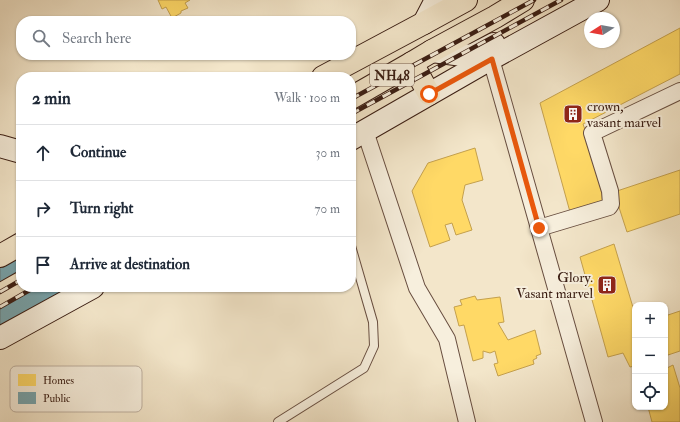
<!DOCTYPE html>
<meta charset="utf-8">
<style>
body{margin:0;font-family:"IM FELL Double Pica",serif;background:#f2f2f3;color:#1f2937}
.controls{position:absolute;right:12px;bottom:12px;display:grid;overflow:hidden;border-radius:8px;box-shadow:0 1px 3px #0004}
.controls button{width:36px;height:36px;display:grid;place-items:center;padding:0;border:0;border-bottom:1px solid #e0e1e3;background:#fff;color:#1f2937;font:20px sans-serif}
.compass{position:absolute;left:584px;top:12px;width:36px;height:36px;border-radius:50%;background:#fff;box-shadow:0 1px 3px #0004;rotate:259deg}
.stop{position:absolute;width:12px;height:12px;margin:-9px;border:3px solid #ea580c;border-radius:50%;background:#fff}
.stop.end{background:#ea580c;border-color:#fff;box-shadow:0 1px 4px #0008}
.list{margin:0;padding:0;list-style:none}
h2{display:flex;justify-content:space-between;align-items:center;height:52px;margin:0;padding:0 16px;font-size:17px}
h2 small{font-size:13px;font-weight:400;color:#747a83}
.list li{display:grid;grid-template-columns:26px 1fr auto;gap:12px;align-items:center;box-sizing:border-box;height:56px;padding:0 16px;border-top:1px solid #e0e1e3}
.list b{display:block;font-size:15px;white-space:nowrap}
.list em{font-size:13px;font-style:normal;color:#747a83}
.icon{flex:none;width:22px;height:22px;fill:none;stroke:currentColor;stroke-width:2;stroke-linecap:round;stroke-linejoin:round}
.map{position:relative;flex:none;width:680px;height:422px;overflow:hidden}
.search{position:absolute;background:#fff;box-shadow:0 1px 3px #0004;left:16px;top:16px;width:340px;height:44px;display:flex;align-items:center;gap:10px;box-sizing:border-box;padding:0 14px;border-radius:16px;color:#747a83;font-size:15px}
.panel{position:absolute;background:#fff;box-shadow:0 1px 3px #0004;left:16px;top:72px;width:340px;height:220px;border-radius:16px}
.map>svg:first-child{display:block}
</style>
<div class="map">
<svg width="680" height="422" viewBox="0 0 680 422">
<rect width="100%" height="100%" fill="#f3e6ca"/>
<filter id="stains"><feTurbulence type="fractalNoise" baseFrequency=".005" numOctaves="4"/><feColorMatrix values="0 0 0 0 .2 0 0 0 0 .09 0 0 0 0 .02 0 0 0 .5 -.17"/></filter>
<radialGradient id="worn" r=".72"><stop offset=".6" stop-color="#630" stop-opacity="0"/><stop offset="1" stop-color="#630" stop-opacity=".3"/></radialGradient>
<g fill="#ffd966" stroke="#c4a04d">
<polygon points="158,0 190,0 185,3 188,8 181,11 181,13 172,18 166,7 162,9"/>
<polygon points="680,28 680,74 583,124 609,199 570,212 540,103"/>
<polygon points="475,148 483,180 465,185 462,200 472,230 456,235 452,223 445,225 450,240 430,247 412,191 428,163"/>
<polygon points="680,170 680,214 627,232 614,192"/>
<polygon points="614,244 635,314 635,366 630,367 623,353 608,357 580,257"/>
<polygon points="475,296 477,300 500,297 504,322 498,323 508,340 535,330 541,354 536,356 537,358 533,360 534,364 498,376 494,364 498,363 495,351 490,353 483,351 483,358 473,361 464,325 459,326 454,307 462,305 460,300"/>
<polygon points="680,311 680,351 665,356 665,316"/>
<polygon points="673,365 680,388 680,422 652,422 648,407 665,407 665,369"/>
</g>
<polygon fill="#76a5af" stroke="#647c80" points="21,253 21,287 82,287 0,333 0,264"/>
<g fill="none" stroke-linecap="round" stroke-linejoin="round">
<defs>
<polyline id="lane" points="278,422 364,368 374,346 373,322 351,246"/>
<g id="street">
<polyline points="487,48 491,59 594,422"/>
<polyline points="365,131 417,288 447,339 467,422"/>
<polyline points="539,228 609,207 611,204 610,191 592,133 680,91"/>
</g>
<g id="secondary">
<polyline points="424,23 436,0"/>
<polyline points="432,51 471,56 494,44"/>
<polyline points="351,139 485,62 598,0"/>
<polyline points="0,146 21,152"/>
<polyline points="0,338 93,287"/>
</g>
<g id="highway">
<polyline points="412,63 429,94"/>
<polyline points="323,77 424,23 466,0"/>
<polyline points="351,98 412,63 432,51 495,17 523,0"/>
<polyline points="0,256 21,244"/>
<polyline points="0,295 21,283"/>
</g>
</defs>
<use href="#lane" stroke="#684e40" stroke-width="10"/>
<use href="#street" stroke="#684e40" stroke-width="18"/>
<use href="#secondary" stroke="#391c12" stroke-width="24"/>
<use href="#highway" stroke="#391c12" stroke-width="24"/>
<use href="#lane" stroke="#f7efdd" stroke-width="8"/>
<use href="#street" stroke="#f7efdd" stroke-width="16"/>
<use href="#secondary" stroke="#f7efdd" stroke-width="22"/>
<use href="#highway" stroke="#f3e6ca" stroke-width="22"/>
<defs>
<g id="rail">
<polyline points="351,99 534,0"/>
<polyline points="351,114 561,0"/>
<polyline points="0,292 21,280"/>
<polyline points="0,307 35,287"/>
</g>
</defs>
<use href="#rail" stroke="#391c12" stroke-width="4.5"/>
<use href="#rail" stroke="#f7efdd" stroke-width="3" stroke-dasharray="9" stroke-linecap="butt"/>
</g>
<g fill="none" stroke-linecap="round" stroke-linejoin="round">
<polyline stroke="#ea580c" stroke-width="5" points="429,94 492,59 539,228"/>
</g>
<defs>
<symbol id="building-square" viewBox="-11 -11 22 22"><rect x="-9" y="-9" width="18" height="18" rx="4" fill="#8f2418" stroke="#f7efdd"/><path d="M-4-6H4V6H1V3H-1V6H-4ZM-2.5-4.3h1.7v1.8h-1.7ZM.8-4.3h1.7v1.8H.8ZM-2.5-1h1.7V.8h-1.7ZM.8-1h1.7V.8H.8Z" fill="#fff"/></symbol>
</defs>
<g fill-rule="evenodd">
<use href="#building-square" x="562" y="103" width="22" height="22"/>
<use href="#building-square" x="596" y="274" width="22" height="22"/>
</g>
<g text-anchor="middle" stroke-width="4" stroke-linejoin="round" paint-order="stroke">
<rect fill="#f7efdd" stroke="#725b4f" stroke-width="1" x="370" y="64" width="44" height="22" rx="3"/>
<g font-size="13" font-weight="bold" fill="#391c12">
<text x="392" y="80">NH48</text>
</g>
<g font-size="14" fill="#391c12" stroke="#f7efdd" text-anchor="start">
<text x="587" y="111">crown,<tspan x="587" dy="16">vasant marvel</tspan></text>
<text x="593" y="282" text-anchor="end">Glory.<tspan x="593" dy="16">Vasant marvel</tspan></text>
</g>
</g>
<rect x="10" y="366" width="132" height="46" rx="6" fill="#f7efdd" stroke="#beb0a0" stroke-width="1"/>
<rect x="18" y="374" width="18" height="12" fill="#ffd966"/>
<rect x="18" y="392" width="18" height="12" fill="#76a5af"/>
<g font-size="11" fill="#391c12">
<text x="43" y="384">Homes</text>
<text x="43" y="402">Public</text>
</g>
<rect width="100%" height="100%" filter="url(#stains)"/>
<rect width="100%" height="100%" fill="url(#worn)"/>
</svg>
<div class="controls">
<button>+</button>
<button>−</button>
<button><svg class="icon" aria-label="locate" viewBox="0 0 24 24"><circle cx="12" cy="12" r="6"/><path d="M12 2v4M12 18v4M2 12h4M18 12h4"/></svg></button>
</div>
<svg class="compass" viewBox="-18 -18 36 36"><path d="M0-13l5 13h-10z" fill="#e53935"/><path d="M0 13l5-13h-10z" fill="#747a83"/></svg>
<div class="stop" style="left:429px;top:94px"></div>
<div class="stop end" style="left:539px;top:228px"></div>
<div class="search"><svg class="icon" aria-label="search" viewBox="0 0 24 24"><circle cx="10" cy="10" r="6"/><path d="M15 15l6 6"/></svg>Search here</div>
<section class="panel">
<h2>2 min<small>Walk · 100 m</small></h2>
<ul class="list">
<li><svg class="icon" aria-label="ahead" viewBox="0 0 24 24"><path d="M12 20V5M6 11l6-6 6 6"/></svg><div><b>Continue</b></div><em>30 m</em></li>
<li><svg class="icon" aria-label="right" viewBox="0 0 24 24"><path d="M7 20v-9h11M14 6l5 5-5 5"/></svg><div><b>Turn right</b></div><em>70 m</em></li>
<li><svg class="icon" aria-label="arrive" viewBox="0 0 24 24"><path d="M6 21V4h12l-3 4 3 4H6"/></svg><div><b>Arrive at destination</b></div></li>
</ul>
</section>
</div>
